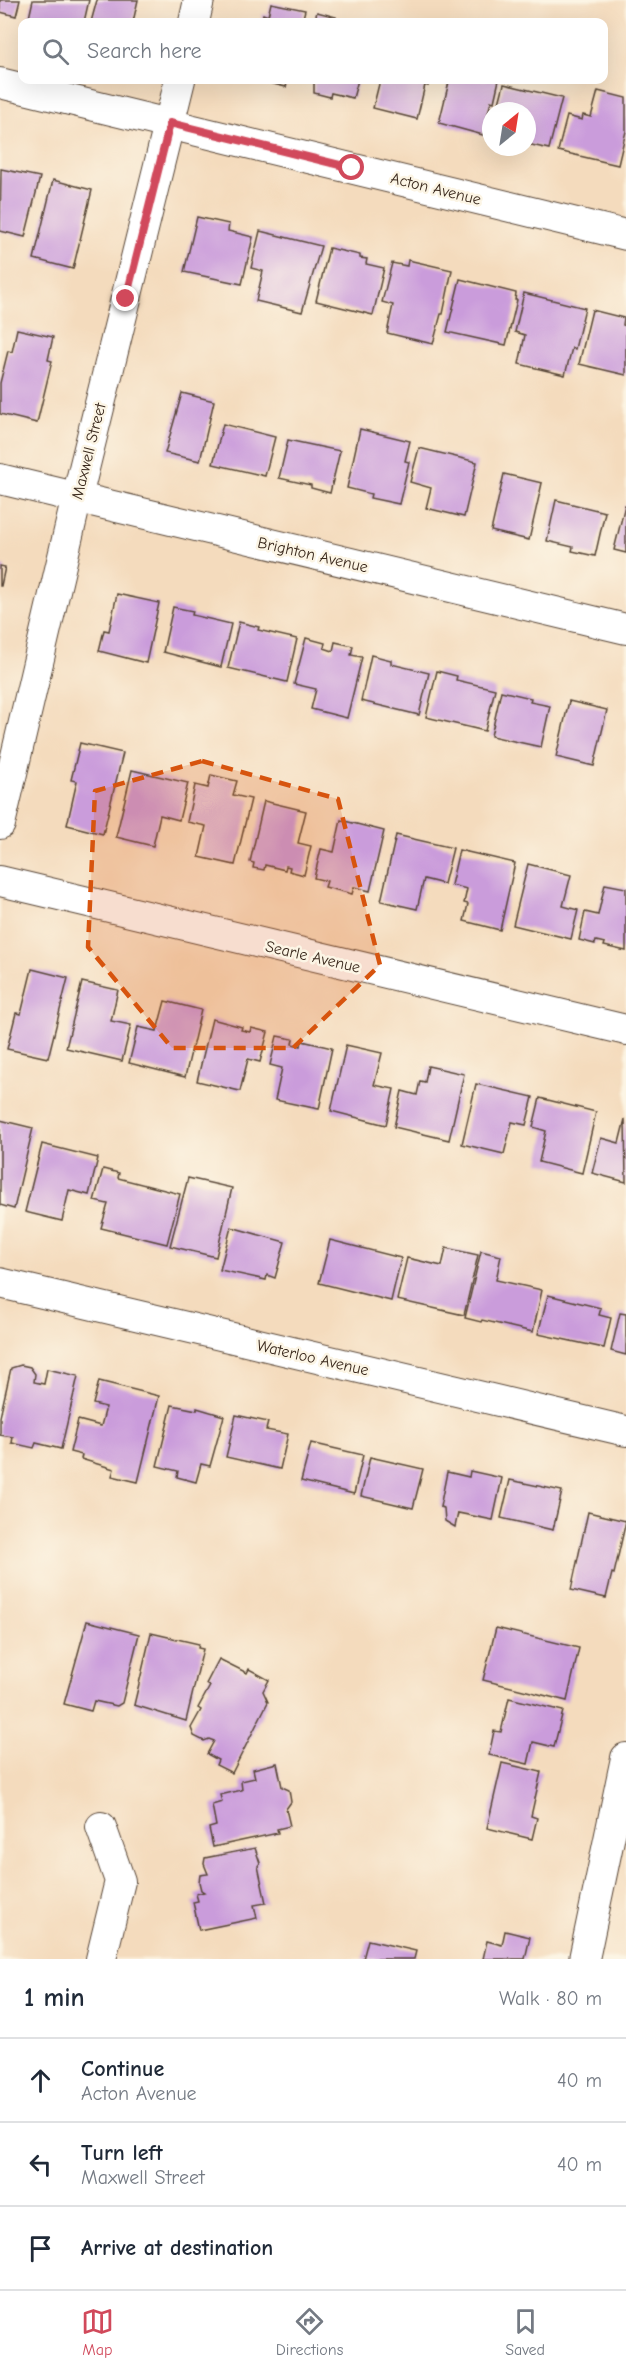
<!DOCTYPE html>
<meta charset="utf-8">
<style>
body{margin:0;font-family:"Comic Neue",sans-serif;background:#f6f6f7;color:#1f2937}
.compass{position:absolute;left:482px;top:102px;width:54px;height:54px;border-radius:50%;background:#fff;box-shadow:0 6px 24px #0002;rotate:30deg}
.stop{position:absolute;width:18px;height:18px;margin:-14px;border:4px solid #d1495b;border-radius:50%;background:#fff}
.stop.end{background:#d1495b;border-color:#fff;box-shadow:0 2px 6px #0008}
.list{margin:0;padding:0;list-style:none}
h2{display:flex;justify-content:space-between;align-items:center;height:78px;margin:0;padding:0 24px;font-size:26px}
h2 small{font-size:20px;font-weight:400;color:#747a83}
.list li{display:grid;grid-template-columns:39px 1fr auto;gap:18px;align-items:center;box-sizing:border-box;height:84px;padding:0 24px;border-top:2px solid #e0e1e3}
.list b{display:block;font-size:22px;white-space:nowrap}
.list p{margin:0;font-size:20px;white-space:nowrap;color:#747a83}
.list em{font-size:20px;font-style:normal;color:#747a83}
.icon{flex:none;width:33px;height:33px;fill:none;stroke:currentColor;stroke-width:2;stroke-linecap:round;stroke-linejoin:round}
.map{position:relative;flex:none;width:626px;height:1959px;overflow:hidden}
.search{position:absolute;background:#fff;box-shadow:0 6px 24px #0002;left:18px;right:18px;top:18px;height:66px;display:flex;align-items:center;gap:15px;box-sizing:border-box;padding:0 21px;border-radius:12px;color:#747a83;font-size:22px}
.sheet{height:330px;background:#fff}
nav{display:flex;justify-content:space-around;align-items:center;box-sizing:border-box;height:84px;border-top:2px solid #e0e1e3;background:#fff;font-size:16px;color:#747a83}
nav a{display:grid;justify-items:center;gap:3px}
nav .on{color:#d1495b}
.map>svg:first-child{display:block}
</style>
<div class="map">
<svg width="626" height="1959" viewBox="0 0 626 1959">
<rect width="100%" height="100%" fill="#fcf5e5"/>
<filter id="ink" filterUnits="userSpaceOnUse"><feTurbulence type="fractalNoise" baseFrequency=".0167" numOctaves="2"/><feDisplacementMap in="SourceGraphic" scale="12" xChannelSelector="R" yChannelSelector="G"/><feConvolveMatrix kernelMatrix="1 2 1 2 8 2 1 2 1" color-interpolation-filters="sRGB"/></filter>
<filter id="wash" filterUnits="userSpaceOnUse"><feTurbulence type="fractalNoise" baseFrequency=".008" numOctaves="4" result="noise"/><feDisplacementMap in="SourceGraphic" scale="24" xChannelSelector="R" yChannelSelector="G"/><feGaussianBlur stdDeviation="1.35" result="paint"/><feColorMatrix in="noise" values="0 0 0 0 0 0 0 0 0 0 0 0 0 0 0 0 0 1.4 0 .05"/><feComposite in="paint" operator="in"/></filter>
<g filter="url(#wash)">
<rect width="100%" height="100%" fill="#f4dbbd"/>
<g id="blocks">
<g fill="#ca9cdb">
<polygon points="0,0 20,0 16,16 0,12"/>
<polygon points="33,0 89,0 84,22 28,22"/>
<polygon points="97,0 138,0 133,22 91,22"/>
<polygon points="271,3 305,10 302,22 261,22 263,14 268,16"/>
<polygon points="317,12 336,17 335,22 314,22"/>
<polygon points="257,80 288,80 286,87"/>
<polygon points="314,80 358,80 353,98 331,93 330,97 314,93"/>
<polygon points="380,80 429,80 428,86 425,85 417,119 373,108"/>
<polygon points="442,80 499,80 494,102 491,101 483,135 439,123 449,82"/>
<polygon points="504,84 562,98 549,149 527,144 527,111 497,111"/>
<polygon points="598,91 626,98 626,131 618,165 558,151 567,116 582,120 583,115 591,117"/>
<polygon points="1,169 40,177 25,237 0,231"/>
<polygon points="53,180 92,190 73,269 34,259"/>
<polygon points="197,217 229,224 228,231 253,237 242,284 184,272"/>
<polygon points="260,231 321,246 302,312 256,301 263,271 251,268"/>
<polygon points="329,248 360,255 360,258 367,259 366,264 384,268 373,315 316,301"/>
<polygon points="408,260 452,270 443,314 441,314 433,344 387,333 393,305 382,302 392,263 407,266"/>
<polygon points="460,279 516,293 515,300 517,300 506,345 447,332"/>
<polygon points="524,293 585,308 575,349 572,348 565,375 519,364 525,335 515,332"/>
<polygon points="592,310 624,318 623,325 626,326 626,375 579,364"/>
<polygon points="17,329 53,337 48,360 52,361 37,423 0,414 0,383 8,351 12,352"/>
<polygon points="182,393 214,401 200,461 165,453"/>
<polygon points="223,424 275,437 265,476 213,464"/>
<polygon points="360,429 410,441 405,461 409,462 399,504 370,498 371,494 347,488"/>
<polygon points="288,440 340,451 330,493 311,488 311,485 279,478"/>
<polygon points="419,448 477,462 464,517 426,508 431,488 410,482"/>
<polygon points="504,474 542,483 529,540 491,531"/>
<polygon points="556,500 605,512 595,556 572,551 573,547 547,541"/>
<polygon points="625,505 626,505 626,553 614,550"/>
<polygon points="0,566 5,567 1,586 0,586"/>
<polygon points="117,594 159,603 146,663 99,651 104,630 109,631"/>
<polygon points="173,607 193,611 192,615 231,624 221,667 163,652"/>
<polygon points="239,622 259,627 258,630 297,639 287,682 228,668"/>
<polygon points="306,638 325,643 324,648 333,651 335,642 353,646 351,655 362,657 347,718 311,709 316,689 294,684"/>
<polygon points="371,655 391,660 391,664 429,673 419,715 361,701"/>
<polygon points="437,671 457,676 456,680 495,689 485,731 426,717"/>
<polygon points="501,691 531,698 530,702 550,706 541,747 491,736"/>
<polygon points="569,701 607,710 594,766 556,757"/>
<polygon points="80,743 123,753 103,834 67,825 77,781 71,780"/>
<polygon points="132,770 188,783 179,820 160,815 153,846 116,837"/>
<polygon points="211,775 237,781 233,795 251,799 235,865 199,857 206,826 187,822 195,785 208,788"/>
<polygon points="264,801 306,811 298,843 311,846 304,875 289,871 290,867 286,866 285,870 265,865 264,870 253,868 254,863 250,862"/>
<polygon points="341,820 384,831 370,891 354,887 352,894 325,887 327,881 314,878 321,849 334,852"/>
<polygon points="396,835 453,848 444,884 424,879 417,909 381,901"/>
<polygon points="459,850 515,863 500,930 464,921 468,904 464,903 467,889 451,885"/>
<polygon points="528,864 571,875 563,906 578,910 571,939 513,925"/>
<polygon points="605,884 626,888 626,951 604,946 605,943 596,941 595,944 579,940 585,912 598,915"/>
<polygon points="32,969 68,978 48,1058 7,1049 16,1013 21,1014"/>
<polygon points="82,982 118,990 111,1021 131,1025 122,1061 66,1048"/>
<polygon points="165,1001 201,1010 185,1077 129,1063 138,1027 157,1031"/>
<polygon points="212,1019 242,1027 241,1030 250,1032 251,1028 268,1032 260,1062 248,1059 240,1091 197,1081"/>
<polygon points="277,1036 293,1039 292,1044 301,1046 302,1041 332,1048 319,1109 275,1100 282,1068 270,1065"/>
<polygon points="346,1045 382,1053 374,1085 394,1089 386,1125 331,1111"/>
<polygon points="428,1066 464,1074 449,1140 394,1127 402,1091 417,1095 420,1081 425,1082"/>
<polygon points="476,1084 533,1097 526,1125 512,1122 504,1154 462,1144"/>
<polygon points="540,1098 596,1112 582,1173 539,1162 546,1131 533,1127"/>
<polygon points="625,1119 626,1182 592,1173 601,1138 619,1143"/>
<polygon points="0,1120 33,1128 14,1209 0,1205"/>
<polygon points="42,1144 98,1158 89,1195 69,1190 62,1221 25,1212"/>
<polygon points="103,1169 119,1173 118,1178 180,1194 167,1244 101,1228 108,1204 94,1201"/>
<polygon points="188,1178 232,1188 216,1257 170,1246"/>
<polygon points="231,1227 285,1242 275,1278 267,1275 266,1280 220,1270"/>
<polygon points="330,1240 401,1258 391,1301 319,1283"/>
<polygon points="446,1248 478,1255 464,1315 397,1300 407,1258 442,1266"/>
<polygon points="481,1251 501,1256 496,1280 542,1290 533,1332 482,1320 481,1322 465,1318"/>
<polygon points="548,1295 601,1308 599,1315 611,1318 604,1348 538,1334"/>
<polygon points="620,1313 626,1314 626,1355 611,1351"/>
<polygon points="21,1365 30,1367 35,1374 34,1382 44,1384 47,1369 78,1376 61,1449 36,1443 34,1448 12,1443 13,1437 0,1435 0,1417 11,1368"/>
<polygon points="99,1381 159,1396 138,1482 112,1476 114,1469 81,1459 82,1455 70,1452 78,1420 101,1426 106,1407 93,1404"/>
<polygon points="172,1405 197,1410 197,1408 224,1416 210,1466 201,1464 196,1482 177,1477 178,1471 157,1466"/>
<polygon points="236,1415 268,1422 266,1430 288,1434 280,1469 226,1457"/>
<polygon points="311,1443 363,1455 354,1494 301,1481"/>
<polygon points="370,1457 423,1469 413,1508 361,1496"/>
<polygon points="470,1471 502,1478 493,1520 458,1513 455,1527 445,1521 444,1508 440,1507 447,1472 469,1477"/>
<polygon points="510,1480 562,1491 553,1530 501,1518"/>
<polygon points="588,1512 626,1521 614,1574 612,1573 606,1598 571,1590"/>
<polygon points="87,1621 139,1634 122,1703 117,1706 94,1701 91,1711 64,1704"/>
<polygon points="496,1628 579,1648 567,1701 483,1680"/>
<polygon points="151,1633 199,1644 198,1648 203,1649 186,1721 134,1705"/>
<polygon points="219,1659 247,1673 249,1669 269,1680 263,1691 268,1702 232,1773 216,1765 218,1760 207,1754 214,1741 209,1739 204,1741 194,1736 191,1728 201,1710 198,1708 210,1686 206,1684"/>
<polygon points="509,1698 563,1711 554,1747 533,1742 528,1764 489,1755 494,1731 501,1732"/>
<polygon points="277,1763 282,1787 289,1790 291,1802 286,1809 290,1826 277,1829 278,1833 213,1847 209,1828 216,1826 212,1805 222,1802 220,1795 242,1790 241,1781 255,1778 253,1769"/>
<polygon points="502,1763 541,1772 531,1816 537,1818 532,1839 487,1828"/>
<polygon points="255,1848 260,1863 258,1866 266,1903 254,1905 257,1918 199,1930 193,1902 198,1901 196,1894 204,1892 201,1890 199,1882 200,1875 208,1874 204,1864 205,1858"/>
<polygon points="505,1931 530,1937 525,1959 483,1959 487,1941 502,1945"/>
<polygon points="368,1940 416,1951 414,1959 363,1959"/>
</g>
</g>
</g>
<g filter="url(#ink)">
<use href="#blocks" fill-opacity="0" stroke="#574536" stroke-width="1.5"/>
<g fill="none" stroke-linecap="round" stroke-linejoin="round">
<defs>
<g id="minor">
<polyline points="194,22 199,0"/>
<polyline points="0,83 626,235"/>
<polyline points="0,479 626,629"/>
<polyline points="0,824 77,497 180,80"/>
<polyline points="0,881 626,1030"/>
<polyline points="0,1283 626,1431"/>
<polyline points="101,1827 120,1881 101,1959"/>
<polyline points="584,1959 626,1758"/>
</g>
</defs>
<use href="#minor" stroke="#574536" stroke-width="32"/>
<use href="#minor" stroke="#fff" stroke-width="30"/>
</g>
</g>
<g fill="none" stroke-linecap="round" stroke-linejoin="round" filter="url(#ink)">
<polyline stroke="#d1495b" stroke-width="8" points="126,299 170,123 352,168"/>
</g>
<path fill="#d7540e" fill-opacity="0.2" stroke="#d7540e" stroke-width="4.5" stroke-dasharray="12 8" stroke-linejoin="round" d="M202 761 338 799 380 965 293 1048H172L88 947 95 791Z"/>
<g text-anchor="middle" stroke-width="5" stroke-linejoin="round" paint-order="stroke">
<g font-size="16" fill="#3b2a1e" stroke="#fcf5e5">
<text transform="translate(436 188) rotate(14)" y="6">Acton Avenue</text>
<text transform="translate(88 451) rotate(-76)" y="6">Maxwell Street</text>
<text transform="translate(313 554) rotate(13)" y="6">Brighton Avenue</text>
<text transform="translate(313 956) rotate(13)" y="6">Searle Avenue</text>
<text transform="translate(313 1357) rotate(13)" y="6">Waterloo Avenue</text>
</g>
</g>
</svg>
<svg class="compass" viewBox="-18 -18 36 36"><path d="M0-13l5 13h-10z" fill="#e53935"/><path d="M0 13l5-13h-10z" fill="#747a83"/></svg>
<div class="stop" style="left:352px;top:168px"></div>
<div class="stop end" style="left:126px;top:299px"></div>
<div class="search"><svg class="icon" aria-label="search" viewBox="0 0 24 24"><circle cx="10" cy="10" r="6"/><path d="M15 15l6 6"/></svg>Search here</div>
</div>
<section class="sheet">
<h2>1 min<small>Walk · 80 m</small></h2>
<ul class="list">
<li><svg class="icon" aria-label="ahead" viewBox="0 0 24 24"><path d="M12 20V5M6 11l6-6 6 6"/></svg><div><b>Continue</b><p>Acton Avenue</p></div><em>40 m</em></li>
<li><svg class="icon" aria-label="left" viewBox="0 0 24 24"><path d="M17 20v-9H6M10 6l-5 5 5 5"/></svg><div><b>Turn left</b><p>Maxwell Street</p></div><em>40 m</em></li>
<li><svg class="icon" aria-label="arrive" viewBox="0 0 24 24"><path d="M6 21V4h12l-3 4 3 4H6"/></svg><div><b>Arrive at destination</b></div></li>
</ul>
</section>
<nav>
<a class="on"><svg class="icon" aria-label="map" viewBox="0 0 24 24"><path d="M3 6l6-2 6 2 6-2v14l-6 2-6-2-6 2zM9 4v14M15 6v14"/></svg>Map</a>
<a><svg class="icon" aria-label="directions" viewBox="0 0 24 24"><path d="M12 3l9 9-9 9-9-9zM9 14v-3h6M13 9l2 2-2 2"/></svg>Directions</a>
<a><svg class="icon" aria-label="saved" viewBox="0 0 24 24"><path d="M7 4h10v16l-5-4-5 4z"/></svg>Saved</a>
</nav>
